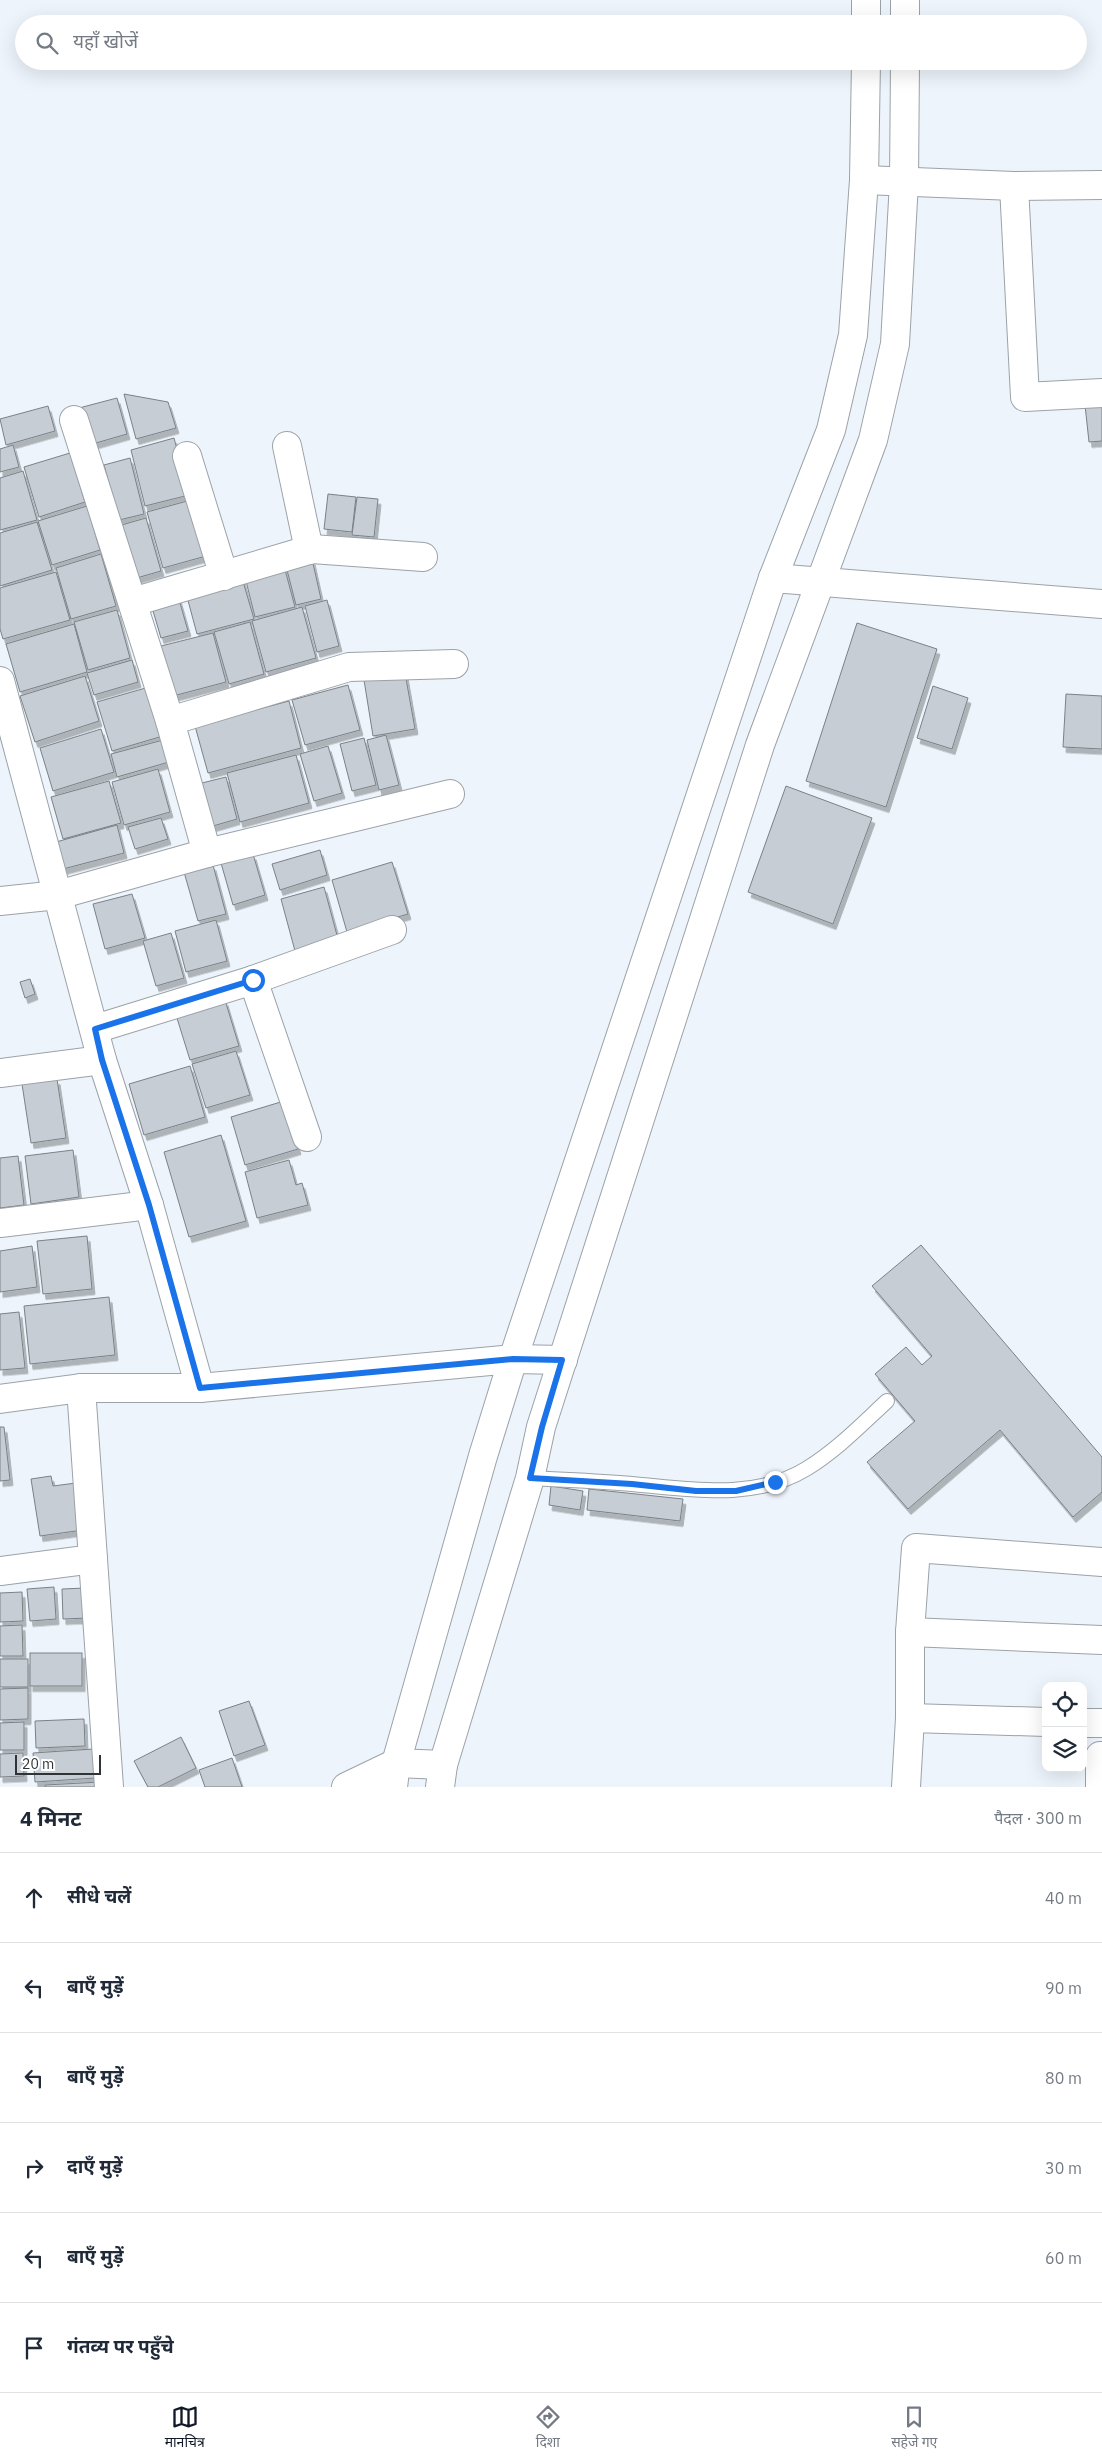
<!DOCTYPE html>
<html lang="hi">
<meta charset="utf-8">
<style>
body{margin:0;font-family:"IBM Plex Sans","Noto Sans Devanagari",sans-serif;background:#f2f2f3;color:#1f2937}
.controls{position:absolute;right:15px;bottom:15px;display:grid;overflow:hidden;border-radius:10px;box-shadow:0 5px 20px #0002}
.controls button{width:45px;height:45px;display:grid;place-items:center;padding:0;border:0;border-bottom:1px solid #e0e1e3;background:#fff;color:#1f2937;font:25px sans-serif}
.scale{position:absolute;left:15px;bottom:12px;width:86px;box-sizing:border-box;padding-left:5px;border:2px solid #313436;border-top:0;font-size:14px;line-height:18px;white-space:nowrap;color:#313436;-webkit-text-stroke:4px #fff;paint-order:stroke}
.stop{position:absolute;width:15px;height:15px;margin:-11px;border:4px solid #1a73e8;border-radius:50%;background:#fff}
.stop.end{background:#1a73e8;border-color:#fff;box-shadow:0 1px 5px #0008}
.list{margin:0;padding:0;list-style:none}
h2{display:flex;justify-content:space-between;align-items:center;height:65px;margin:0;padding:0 20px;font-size:21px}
h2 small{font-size:16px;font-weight:400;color:#747a83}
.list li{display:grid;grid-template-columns:32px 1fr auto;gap:15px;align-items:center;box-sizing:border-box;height:90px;padding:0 20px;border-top:1px solid #e0e1e3}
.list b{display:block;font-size:19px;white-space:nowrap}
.list em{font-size:16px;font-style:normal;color:#747a83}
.icon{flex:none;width:28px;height:28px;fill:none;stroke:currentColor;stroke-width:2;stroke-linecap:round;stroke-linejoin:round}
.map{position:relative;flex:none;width:1102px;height:1787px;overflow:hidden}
.search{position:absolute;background:#fff;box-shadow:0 5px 20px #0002;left:15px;right:15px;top:15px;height:55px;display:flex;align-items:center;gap:12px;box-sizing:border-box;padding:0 18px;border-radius:28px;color:#747a83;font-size:19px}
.sheet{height:605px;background:#fff}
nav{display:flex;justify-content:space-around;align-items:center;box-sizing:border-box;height:70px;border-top:1px solid #e0e1e3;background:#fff;font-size:14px;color:#747a83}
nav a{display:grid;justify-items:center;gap:2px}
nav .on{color:#111827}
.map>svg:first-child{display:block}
</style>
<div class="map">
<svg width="1102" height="1787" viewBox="0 0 1102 1787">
<defs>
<filter id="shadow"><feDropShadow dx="3" dy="5.5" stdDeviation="0" flood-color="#0004"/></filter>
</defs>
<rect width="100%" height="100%" fill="#edf4fb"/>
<g fill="#c6cdd4" stroke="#7a8187" filter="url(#shadow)">
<polygon points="124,394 168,402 176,428 136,439"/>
<polygon points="117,398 127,434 89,445 79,408"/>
<polygon points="1102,403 1102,441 1089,442 1085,405"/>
<polygon points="48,406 55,431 6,445 0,419"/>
<polygon points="174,438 189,495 145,506 131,450"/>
<polygon points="13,445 19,467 0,472 0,449"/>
<polygon points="70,453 85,502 39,517 24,467"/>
<polygon points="130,458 144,514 119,520 104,465"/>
<polygon points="23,471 37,520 0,530 0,478"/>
<polygon points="328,494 356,497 352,532 324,529"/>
<polygon points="357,497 378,499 374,537 352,535"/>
<polygon points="191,500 206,556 163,568 147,512"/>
<polygon points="87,506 100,550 52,565 38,521"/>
<polygon points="146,518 161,571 133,579 118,526"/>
<polygon points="37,522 52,570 0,586 0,533"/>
<polygon points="101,554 116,606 71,619 56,568"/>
<polygon points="312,559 321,599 296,605 286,566"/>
<polygon points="284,566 295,607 255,617 245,577"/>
<polygon points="56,572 70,620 3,639 0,629 0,588"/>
<polygon points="242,578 254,619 197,634 186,593"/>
<polygon points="178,596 188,631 161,638 151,604"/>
<polygon points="327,600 339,646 317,652 305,606"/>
<polygon points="302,607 316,658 266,672 252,621"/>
<polygon points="117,610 130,658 88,670 74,622"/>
<polygon points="250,622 264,674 229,684 214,632"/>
<polygon points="857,623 937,649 886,807 806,781"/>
<polygon points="74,624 87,672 20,692 6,644"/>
<polygon points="213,633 226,682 173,696 161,646"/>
<polygon points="132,660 138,682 94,695 87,673"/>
<polygon points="405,673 415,729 373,736 364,680"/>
<polygon points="85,676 99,721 35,742 20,696"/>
<polygon points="348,685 360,730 305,745 292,700"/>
<polygon points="933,686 968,698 952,749 917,738"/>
<polygon points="149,687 163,736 112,751 97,702"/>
<polygon points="1066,694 1102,696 1102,749 1063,747"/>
<polygon points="289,701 301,748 208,773 195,726"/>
<polygon points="101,729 114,772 53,791 40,748"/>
<polygon points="386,735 399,785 379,790 367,740"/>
<polygon points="364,738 376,785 352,791 340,744"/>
<polygon points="163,740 169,762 117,777 111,754"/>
<polygon points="328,746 342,793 314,801 300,754"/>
<polygon points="296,755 309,803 240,822 227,773"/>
<polygon points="158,769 170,812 124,825 112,782"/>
<polygon points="226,777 237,819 213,826 202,783"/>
<polygon points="109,781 121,823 63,839 51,797"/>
<polygon points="786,786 872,818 833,924 748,892"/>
<polygon points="161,818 168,839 135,849 128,827"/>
<polygon points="117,825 124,853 63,869 56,842"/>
<polygon points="320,850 327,875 280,890 272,864"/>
<polygon points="253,854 265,895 233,905 221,863"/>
<polygon points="392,862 408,914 347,932 332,880"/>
<polygon points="213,865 226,914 198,921 184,872"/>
<polygon points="324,887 338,939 295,951 281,899"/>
<polygon points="132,894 145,938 105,949 93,904"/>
<polygon points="216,920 227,961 186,972 175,931"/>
<polygon points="171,933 184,978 156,986 143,941"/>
<polygon points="30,979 35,994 25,998 20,982"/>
<polygon points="225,1000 239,1046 190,1060 176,1015"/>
<polygon points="236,1051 250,1095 206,1108 192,1064"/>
<polygon points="190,1066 205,1117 144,1135 129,1084"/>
<polygon points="57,1079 66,1138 31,1143 22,1084"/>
<polygon points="284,1101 298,1149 245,1165 231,1117"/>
<polygon points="221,1135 246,1221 189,1237 164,1152"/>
<polygon points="73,1150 79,1197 31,1204 25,1156"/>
<polygon points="18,1156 24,1205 0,1208 0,1158"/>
<polygon points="289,1160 296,1185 302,1183 308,1205 257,1218 245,1172"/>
<polygon points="87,1236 92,1289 43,1294 37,1241"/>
<polygon points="921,1245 1102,1457 1102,1492 1073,1517 1000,1430 908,1509 867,1462 915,1421 875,1374 906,1347 922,1365 932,1356 872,1286"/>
<polygon points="32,1246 37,1287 0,1292 0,1251"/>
<polygon points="109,1297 115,1355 30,1364 24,1306"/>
<polygon points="19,1312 25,1368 0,1370 0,1314"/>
<polygon points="0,1427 4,1427 10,1480 0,1481"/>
<polygon points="51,1476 53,1486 76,1483 83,1530 40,1536 31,1479"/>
<polygon points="551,1486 583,1491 580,1510 549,1505"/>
<polygon points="589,1489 683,1499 680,1521 587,1510"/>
<polygon points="54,1587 56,1619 30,1621 27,1589"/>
<polygon points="85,1588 87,1618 63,1619 62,1589"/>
<polygon points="22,1592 23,1621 0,1622 0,1593"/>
<polygon points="22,1625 23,1656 0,1656 0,1626"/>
<rect x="30" y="1653" width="52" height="33"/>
<rect x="0" y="1659" width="28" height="28"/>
<polygon points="28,1688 28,1719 0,1720 0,1689"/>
<polygon points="249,1701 265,1745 234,1756 219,1711"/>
<polygon points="84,1719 85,1746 36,1748 35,1721"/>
<polygon points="24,1722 24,1750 0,1750 0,1723"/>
<polygon points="181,1737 196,1768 158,1787 148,1787 134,1761"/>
<polygon points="93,1749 95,1778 35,1782 33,1753"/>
<polygon points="23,1753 24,1776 0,1777 0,1754"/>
<polygon points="232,1758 242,1787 205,1787 199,1770"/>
<polygon points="101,1782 102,1787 45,1787 45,1785"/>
</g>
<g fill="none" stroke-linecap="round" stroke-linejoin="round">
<defs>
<path id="service" d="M530 1478C564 1480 598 1481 632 1484 690 1489 753 1501 806 1469 837 1450 861 1425 887 1401"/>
<g id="minor">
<polyline points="864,180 1014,186 1102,185"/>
<polyline points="1014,186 1025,397 1102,393"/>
<polyline points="74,420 170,721 207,853"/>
<polyline points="287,446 309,550"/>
<polyline points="187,456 224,576"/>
<polyline points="773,578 1102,604"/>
<polyline points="133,602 312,549 423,557"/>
<polyline points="0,681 102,1060 149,1205 200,1388"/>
<polyline points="170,721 349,667 454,664"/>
<polyline points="0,901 58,895 207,853 450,794"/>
<polyline points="253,980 307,1137"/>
<polyline points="95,1029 253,980 392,930"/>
<polyline points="0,1073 102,1060"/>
<polyline points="0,1223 149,1205"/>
<polyline points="81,1388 109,1787"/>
<polyline points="0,1399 81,1388 200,1388 513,1359 563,1360"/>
<polyline points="0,1571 93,1559"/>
<polyline points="910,1632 1102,1640"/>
<polyline points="910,1718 910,1632 916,1548 1102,1562"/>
<polyline points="1083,1723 1102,1723"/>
<polyline points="346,1787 396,1763 443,1765"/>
<polyline points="906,1787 910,1718 1046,1722"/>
<polyline points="1100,1787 1100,1756 1102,1756"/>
</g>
<g id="tertiary">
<polyline points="866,24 866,0"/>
<polyline points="905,24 905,0"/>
<polyline points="393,1787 396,1763 483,1456 513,1359 773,578 831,430 853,335 864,180 866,61"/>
<polyline points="440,1787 443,1765 530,1478 541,1427 760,745 873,440 895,344 904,182 905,61"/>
</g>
</defs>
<use href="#service" stroke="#9ba2a8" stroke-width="16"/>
<use href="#minor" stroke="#9ba2a8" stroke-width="30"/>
<use href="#tertiary" stroke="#9ba2a8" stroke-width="30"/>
<use href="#service" stroke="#fff" stroke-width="14"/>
<use href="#minor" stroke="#fff" stroke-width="28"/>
<use href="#tertiary" stroke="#fff" stroke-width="28"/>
</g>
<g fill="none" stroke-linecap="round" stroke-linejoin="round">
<polyline stroke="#1a73e8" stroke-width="6" points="253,980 95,1029 102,1060 149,1205 200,1388 513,1359 562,1360 542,1427 530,1478 632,1484 696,1491 736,1491 775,1482"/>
</g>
</svg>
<div class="controls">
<button><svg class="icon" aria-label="locate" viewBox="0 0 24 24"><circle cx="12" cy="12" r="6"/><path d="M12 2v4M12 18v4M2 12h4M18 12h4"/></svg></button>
<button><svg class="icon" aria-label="layers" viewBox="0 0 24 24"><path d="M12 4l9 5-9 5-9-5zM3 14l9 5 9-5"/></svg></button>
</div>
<div class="scale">20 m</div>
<div class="stop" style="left:253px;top:980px"></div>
<div class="stop end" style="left:775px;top:1482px"></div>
<div class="search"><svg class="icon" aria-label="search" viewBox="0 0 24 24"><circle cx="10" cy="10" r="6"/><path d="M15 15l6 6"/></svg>यहाँ खोजें</div>
</div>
<section class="sheet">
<h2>4 मिनट<small>पैदल · 300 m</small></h2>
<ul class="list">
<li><svg class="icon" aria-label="ahead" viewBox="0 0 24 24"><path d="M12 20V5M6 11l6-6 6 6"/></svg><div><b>सीधे चलें</b></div><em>40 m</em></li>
<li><svg class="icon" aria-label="left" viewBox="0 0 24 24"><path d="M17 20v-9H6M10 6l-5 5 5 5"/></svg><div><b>बाएँ मुड़ें</b></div><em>90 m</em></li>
<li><svg class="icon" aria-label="left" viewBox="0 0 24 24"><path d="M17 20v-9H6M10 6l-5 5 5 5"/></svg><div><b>बाएँ मुड़ें</b></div><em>80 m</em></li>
<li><svg class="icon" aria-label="right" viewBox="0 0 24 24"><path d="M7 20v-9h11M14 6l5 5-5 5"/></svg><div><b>दाएँ मुड़ें</b></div><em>30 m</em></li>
<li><svg class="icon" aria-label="left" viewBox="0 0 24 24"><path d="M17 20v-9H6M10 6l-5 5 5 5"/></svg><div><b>बाएँ मुड़ें</b></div><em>60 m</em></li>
<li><svg class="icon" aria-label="arrive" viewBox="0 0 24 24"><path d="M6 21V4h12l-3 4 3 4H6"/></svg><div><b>गंतव्य पर पहुँचे</b></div></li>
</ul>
</section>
<nav>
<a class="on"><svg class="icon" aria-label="map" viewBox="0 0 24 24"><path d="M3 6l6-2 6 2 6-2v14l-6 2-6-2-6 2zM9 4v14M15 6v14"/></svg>मानचित्र</a>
<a><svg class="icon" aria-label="directions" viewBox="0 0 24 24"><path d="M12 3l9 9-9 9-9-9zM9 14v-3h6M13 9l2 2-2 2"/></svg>दिशा</a>
<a><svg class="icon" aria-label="saved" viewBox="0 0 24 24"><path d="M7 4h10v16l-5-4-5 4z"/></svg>सहेजे गए</a>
</nav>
